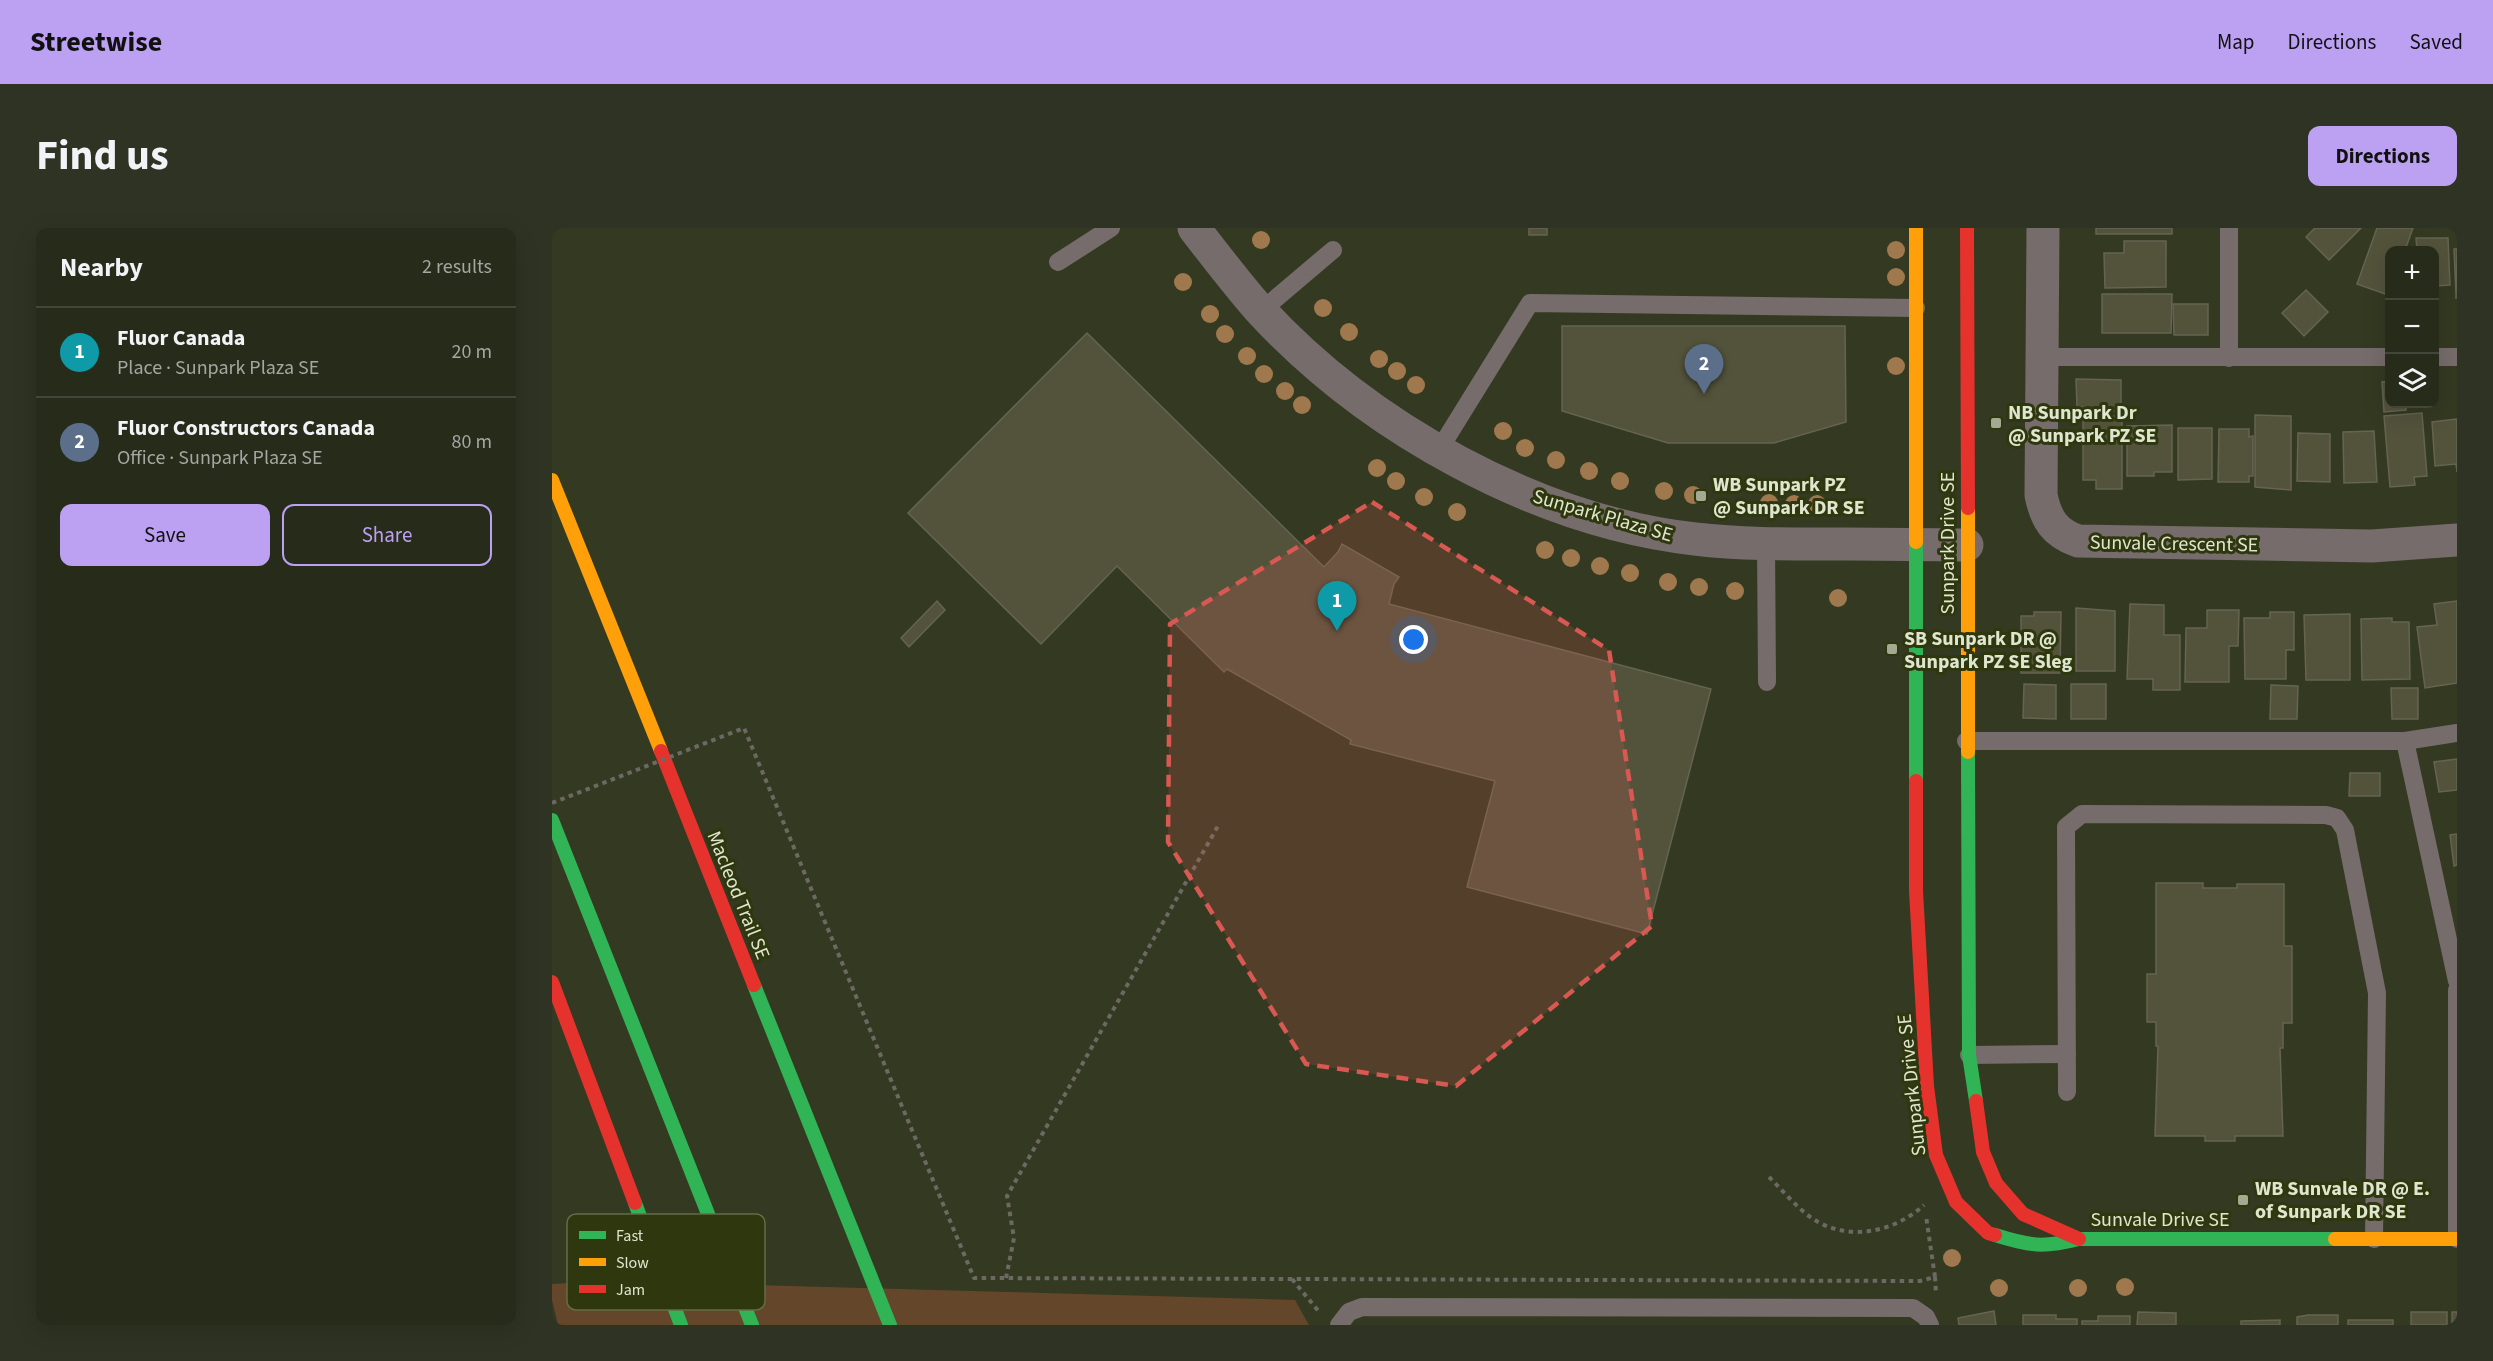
<!DOCTYPE html>
<meta charset="utf-8">
<style>
body{margin:0;font-family:"Source Sans 3",sans-serif;background:#2f3323;color:#f1f3f6}
.controls{position:absolute;right:18px;top:18px;display:grid;overflow:hidden;border-radius:12px;box-shadow:0 6px 24px #0002}
.controls button{width:54px;height:54px;display:grid;place-items:center;padding:0;border:0;border-bottom:2px solid #434739;background:#272b1a;color:#f1f3f6;font:30px sans-serif}
.you{position:absolute;left:862px;top:412px;width:21px;height:21px;margin:-15px;border:4px solid #fff;border-radius:50%;background:#1a73e8;box-shadow:0 0 0 9px #1a73e833}
.badge{display:grid;place-items:center;width:39px;height:39px;border-radius:50%;background:#bca0f2;color:#fff;font-size:20px;font-weight:700}
.pin{position:absolute;translate:-50% -50px;filter:drop-shadow(0 2px 3px #0008)}
.pin::after{content:'';position:absolute;top:32px;width:21px;height:18px;background:inherit;clip-path:polygon(0 0,100% 0,50% 100%)}
.list{margin:0;padding:0;list-style:none}
h2{display:flex;justify-content:space-between;align-items:center;height:78px;margin:0;padding:0 24px;font-size:26px}
h2 small{font-size:20px;font-weight:400;color:#a4a7a2}
.list li{display:grid;grid-template-columns:39px 1fr auto;gap:18px;align-items:center;box-sizing:border-box;height:90px;padding:0 24px;border-top:2px solid #434739}
.list b{display:block;font-size:22px;white-space:nowrap}
.list p{margin:0;font-size:20px;white-space:nowrap;color:#a4a7a2}
.list em{font-size:20px;font-style:normal;color:#a4a7a2}
.actions{display:flex;gap:12px;padding:18px 24px}
.actions a{flex:1;padding:14px 0;border:2px solid #bca0f2;border-radius:12px;text-align:center;font-size:21px;color:#bca0f2}
.actions .main{background:#bca0f2;color:#111}
.icon{flex:none;width:33px;height:33px;fill:none;stroke:currentColor;stroke-width:2;stroke-linecap:round;stroke-linejoin:round}
.map{position:relative;flex:none;width:1905px;height:1097px;overflow:hidden;border-radius:12px}
header{display:flex;align-items:center;gap:36px;box-sizing:border-box;height:84px;padding:0 30px;background:#bca0f2;color:#111}
header strong{font-size:28px}
nav{display:flex;gap:33px;margin-inline-start:auto;font-size:21px}
.intro{display:flex;align-items:center;justify-content:space-between;box-sizing:border-box;height:144px;padding:0 36px}
h1{margin:0;font-size:42px}
.button{padding:15px 27px;border-radius:12px;background:#bca0f2;color:#111;font-size:21px;font-weight:700}
main{display:flex;gap:36px;padding:0 36px}
aside{flex:1;background:#272b1a;border-radius:12px;box-shadow:0 6px 24px #0002}
.map>svg:first-child{display:block}
</style>
<header>
<strong>Streetwise</strong>
<nav><a>Map</a><a>Directions</a><a>Saved</a></nav>
</header>
<div class="intro"><h1>Find us</h1><a class="button">Directions</a></div>
<main>
<aside>
<h2>Nearby<small>2 results</small></h2>
<ul class="list">
<li><span class="badge" style="background:#0f9aa8">1</span><div><b>Fluor Canada</b><p>Place · Sunpark Plaza SE</p></div><em>20 m</em></li>
<li><span class="badge" style="background:#5c6f8a">2</span><div><b>Fluor Constructors Canada</b><p>Office · Sunpark Plaza SE</p></div><em>80 m</em></li>
</ul>
<div class="actions"><a class="main">Save</a><a>Share</a></div>
</aside>
<div class="map">
<svg width="1905" height="1097" viewBox="0 0 1905 1097">
<rect width="100%" height="100%" fill="#343922"/>
<polygon fill="#64462b" points="54,1053 743,1072 757,1097 6,1097 0,1072 0,1056"/>
<g fill="#53533c" stroke="#646451" stroke-width="1.5">
<rect x="977" y="0" width="18" height="7"/>
<rect x="1544" y="0" width="76" height="6"/>
<polygon points="1763,0 1809,0 1777,32 1754,9"/>
<polygon points="1825,0 1861,0 1853,22 1838,22 1836,67 1805,56"/>
<polygon points="1864,10 1896,10 1898,57 1882,58 1882,22 1865,22"/>
<polygon points="1572,13 1614,13 1614,59 1553,60 1552,25 1572,25"/>
<polygon points="1902,21 1905,21 1904,71 1904,67"/>
<polygon points="1754,62 1776,84 1752,108 1730,85"/>
<polygon points="1550,66 1620,66 1619,105 1550,105"/>
<polygon points="1621,76 1656,76 1656,107 1622,107"/>
<polygon points="1010,98 1293,98 1294,194 1222,215 1116,215 1010,183"/>
<polygon points="535,105 772,339 786,324 790,316 847,349 842,356 837,376 1159,461 1095,706 915,659 943,553 798,516 799,512 675,441 672,444 565,338 489,416 356,285"/>
<polygon points="1524,151 1569,152 1569,183 1535,183 1535,179 1525,179"/>
<polygon points="1838,153 1838,176 1854,176 1854,182 1832,184 1830,154"/>
<polygon points="1870,185 1875,248 1862,249 1863,257 1838,259 1832,188"/>
<polygon points="1703,187 1739,188 1739,262 1703,259"/>
<polygon points="1531,188 1570,188 1570,261 1544,261 1544,252 1531,252"/>
<polygon points="1905,191 1905,244 1904,236 1883,238 1880,194"/>
<polygon points="1620,197 1620,244 1602,244 1602,248 1575,248 1575,198"/>
<polygon points="1626,200 1660,200 1660,251 1626,252"/>
<polygon points="1667,201 1697,201 1697,209 1701,208 1701,248 1697,248 1697,254 1666,254"/>
<polygon points="1822,203 1825,254 1792,255 1791,204"/>
<polygon points="1746,205 1778,206 1778,254 1745,253"/>
<polygon points="385,373 393,382 357,419 349,410"/>
<polygon points="1905,373 1905,455 1873,460 1865,399 1885,397 1882,376"/>
<polygon points="1578,376 1612,377 1612,407 1628,407 1628,462 1601,462 1601,451 1575,451"/>
<polygon points="1524,380 1563,383 1563,443 1524,443"/>
<polygon points="1655,382 1687,382 1686,418 1677,418 1677,454 1633,454 1634,400 1655,400"/>
<polygon points="1482,384 1509,384 1508,445 1469,445 1469,388 1482,388"/>
<polygon points="1718,384 1742,384 1742,422 1734,422 1734,451 1693,451 1692,390 1718,390"/>
<polygon points="1798,386 1798,452 1754,452 1752,387"/>
<polygon points="1840,390 1840,394 1857,394 1858,451 1810,452 1809,391"/>
<polygon points="1472,456 1504,457 1504,491 1471,490"/>
<rect x="1519" y="456" width="35" height="35"/>
<polygon points="1719,457 1746,458 1745,491 1718,491"/>
<polygon points="1839,460 1866,460 1866,491 1840,491"/>
<polygon points="1905,531 1905,562 1887,564 1882,534"/>
<polygon points="1798,545 1828,545 1828,568 1797,568"/>
<polygon points="1905,606 1905,637 1902,638 1898,607"/>
<polygon points="1604,655 1651,655 1651,660 1685,660 1685,656 1732,656 1732,718 1740,718 1740,795 1731,795 1731,820 1728,820 1731,908 1683,908 1683,913 1653,913 1653,908 1603,908 1606,818 1604,818 1604,794 1595,794 1595,746 1604,746"/>
<polygon points="1442,1083 1444,1097 1407,1097 1406,1090"/>
<polygon points="1586,1084 1624,1085 1624,1097 1585,1097"/>
<rect x="1859" y="1084" width="36" height="13"/>
<rect x="1900" y="1084" width="5" height="13"/>
<polygon points="1471,1087 1504,1087 1504,1091 1525,1091 1525,1097 1471,1097"/>
<polygon points="1756,1087 1786,1087 1786,1097 1745,1097 1745,1089"/>
<polygon points="1546,1088 1578,1088 1578,1097 1530,1097 1530,1093 1546,1093"/>
<polygon points="1728,1092 1728,1097 1689,1097 1689,1093"/>
<rect x="1796" y="1092" width="45" height="5"/>
</g>
<g fill="none" stroke-linecap="round" stroke-linejoin="round">
<g stroke="#6c6963" stroke-width="4" stroke-dasharray="4.5 4.5" stroke-linecap="butt">
<polyline points="331,833 422,1050 1368,1053 1383,1049 1374,988"/>
<path d="M1217 949C1229 961 1240 974 1253 985 1289 1015 1339 1007 1372 977"/>
<polyline points="1383,1049 1384,1066"/>
<polyline points="454,1050 462,1010 455,968 666,598"/>
<polyline points="740,1051 768,1085"/>
</g>
<g stroke="#756c6b" stroke-width="18">
<polyline points="506,34 559,0"/>
<polyline points="709,83 781,22"/>
<polyline points="1490,129 1838,129"/>
<polyline points="1882,129 1905,129"/>
<polyline points="1677,130 1677,0"/>
<polyline points="887,222 978,75 1364,80"/>
<polyline points="1214,316 1215,454"/>
<polyline points="1414,513 1853,513 1905,505"/>
<polyline points="1853,513 1905,753"/>
<polyline points="1417,827 1515,826"/>
<polyline points="1515,864 1514,599 1530,586 1774,587 1785,590 1793,602 1825,765 1822,1011"/>
<polyline points="1905,1011 1905,762"/>
<polyline points="787,1097 797,1084 810,1079 1361,1080 1374,1089 1378,1097"/>
</g>
<g stroke="#756c6b" stroke-width="33">
<path d="M642 0C663 27 684 55 707 81 815 199 984 293 1143 311 1194 317 1246 316 1297 316 1336 316 1375 317 1415 317"/>
<path d="M1491 0 1489 267C1494 292 1503 305 1526 313L1820 318 1905 312"/>
</g>
<g stroke="#30b455" stroke-width="14">
<polyline points="1364,314 1364,553"/>
<polyline points="1416,524 1417,827 1424,873"/>
<polyline points="0,592 200,1097"/>
<polyline points="202,757 338,1097"/>
<polyline points="83,975 129,1097"/>
<path d="M1443 1007C1478 1018 1491 1020 1527 1011H1783"/>
</g>
<g stroke="#ff9f0a" stroke-width="14">
<polyline points="1364,0 1364,314"/>
<polyline points="0,252 109,523"/>
<polyline points="1416,280 1416,524"/>
<polyline points="1783,1011 1905,1011"/>
</g>
<g stroke="#e5322d" stroke-width="14">
<polyline points="1415,0 1416,280"/>
<polyline points="109,523 202,757"/>
<polyline points="1364,553 1364,663 1375,858 1384,927 1404,974 1436,1005 1443,1007"/>
<polyline points="0,754 83,975"/>
<polyline points="1424,873 1431,924 1444,955 1471,986 1527,1011"/>
</g>
<polyline stroke="#6c6963" stroke-width="4" stroke-dasharray="4.5 4.5" stroke-linecap="butt" points="0,575 192,500 331,833"/>
</g>
<g fill="#9f794d">
<circle cx="709" cy="12" r="9"/>
<circle cx="1344" cy="22" r="9"/>
<circle cx="1344" cy="49" r="9"/>
<circle cx="631" cy="54" r="9"/>
<circle cx="771" cy="80" r="9"/>
<circle cx="658" cy="86" r="9"/>
<circle cx="797" cy="104" r="9"/>
<circle cx="673" cy="106" r="9"/>
<circle cx="695" cy="128" r="9"/>
<circle cx="827" cy="131" r="9"/>
<circle cx="1344" cy="138" r="9"/>
<circle cx="845" cy="143" r="9"/>
<circle cx="712" cy="146" r="9"/>
<circle cx="864" cy="157" r="9"/>
<circle cx="733" cy="163" r="9"/>
<circle cx="750" cy="177" r="9"/>
<circle cx="951" cy="203" r="9"/>
<circle cx="973" cy="220" r="9"/>
<circle cx="1004" cy="232" r="9"/>
<circle cx="825" cy="240" r="9"/>
<circle cx="1037" cy="243" r="9"/>
<circle cx="844" cy="253" r="9"/>
<circle cx="1068" cy="253" r="9"/>
<circle cx="1112" cy="263" r="9"/>
<circle cx="1141" cy="267" r="9"/>
<circle cx="872" cy="269" r="9"/>
<circle cx="1217" cy="275" r="9"/>
<circle cx="1242" cy="276" r="9"/>
<circle cx="1265" cy="276" r="9"/>
<circle cx="905" cy="284" r="9"/>
<circle cx="993" cy="322" r="9"/>
<circle cx="1019" cy="330" r="9"/>
<circle cx="1048" cy="338" r="9"/>
<circle cx="1078" cy="345" r="9"/>
<circle cx="1116" cy="354" r="9"/>
<circle cx="1147" cy="359" r="9"/>
<circle cx="1183" cy="363" r="9"/>
<circle cx="1286" cy="370" r="9"/>
<circle cx="1400" cy="1030" r="9"/>
<circle cx="1573" cy="1059" r="9"/>
<circle cx="1447" cy="1060" r="9"/>
<circle cx="1526" cy="1060" r="9"/>
</g>
<path fill="#d85852" fill-opacity="0.2" stroke="#d85852" stroke-width="4.5" stroke-dasharray="12 8" stroke-linejoin="round" d="M820 274 1057 422 1100 698 904 858 754 836 616 614 618 396Z"/>
<g fill="#a3a992" stroke="#2f370e" stroke-width="2">
<rect x="1438" y="189" width="12" height="12" rx="3"/>
<rect x="1143" y="262" width="12" height="12" rx="3"/>
<rect x="1334" y="415" width="12" height="12" rx="3"/>
<rect x="1685" y="966" width="12" height="12" rx="3"/>
</g>
<g text-anchor="middle" stroke-width="6" stroke-linejoin="round" paint-order="stroke">
<g font-size="20" font-weight="bold" fill="#dfe6cf" stroke="#2f370e" text-anchor="start">
<text x="1456" y="191">NB Sunpark Dr<tspan x="1456" dy="23">@ Sunpark PZ SE</tspan></text>
<text x="1161" y="263">WB Sunpark PZ<tspan x="1161" dy="23">@ Sunpark DR SE</tspan></text>
<text x="1352" y="417">SB Sunpark DR @<tspan x="1352" dy="23">Sunpark PZ SE Sleg</tspan></text>
<text x="1703" y="967">WB Sunvale DR @ E.<tspan x="1703" dy="23">of Sunpark DR SE</tspan></text>
</g>
<g font-size="20" fill="#dfe6cf" stroke="#2f370e">
<text transform="translate(1051 287) rotate(16)" y="7">Sunpark Plaza SE</text>
<text transform="translate(1395 315) rotate(-90)" y="7">Sunpark Drive SE</text>
<text transform="translate(1622 315) rotate(1)" y="7">Sunvale Crescent SE</text>
<text transform="translate(187 667) rotate(68)" y="7">Macleod Trail SE</text>
<text transform="translate(1359 857) rotate(-96)" y="7">Sunpark Drive SE</text>
<text x="1608" y="998">Sunvale Drive SE</text>
</g>
</g>
<rect x="15" y="986" width="198" height="96" rx="9" fill="#2f370e" stroke="#646c48" stroke-width="1.5"/>
<rect x="27" y="1003" width="27" height="8" fill="#30b455"/>
<rect x="27" y="1030" width="27" height="8" fill="#ff9f0a"/>
<rect x="27" y="1057" width="27" height="8" fill="#e5322d"/>
<g font-size="16" fill="#dfe6cf">
<text x="64" y="1013">Fast</text>
<text x="64" y="1040">Slow</text>
<text x="64" y="1067">Jam</text>
</g>
</svg>
<div class="controls">
<button>+</button>
<button>−</button>
<button><svg class="icon" aria-label="layers" viewBox="0 0 24 24"><path d="M12 4l9 5-9 5-9-5zM3 14l9 5 9-5"/></svg></button>
</div>
<div class="you"></div>
<div class="pin badge" style="left:785px;top:403px;background:#0f9aa8">1</div>
<div class="pin badge" style="left:1152px;top:166px;background:#5c6f8a">2</div>
</div>
</main>
